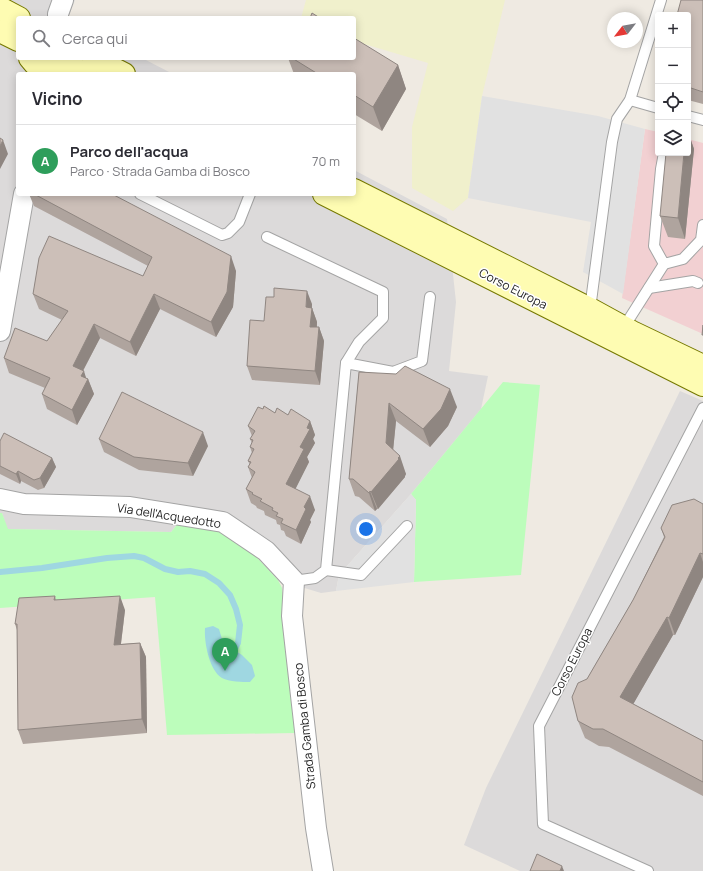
<!DOCTYPE html>
<html lang="it">
<meta charset="utf-8">
<style>
body{margin:0;font-family:Manrope,sans-serif;background:#f7f7f7;color:#2b2b33}
.controls{position:absolute;right:12px;top:12px;display:grid;overflow:hidden;border-radius:4px;box-shadow:0 2px 10px #0003}
.controls button{width:36px;height:36px;display:grid;place-items:center;padding:0;border:0;border-bottom:1px solid #e1e1e2;background:#fff;color:#2b2b33;font:20px sans-serif}
.compass{position:absolute;left:607px;top:12px;width:36px;height:36px;border-radius:50%;background:#fff;box-shadow:0 2px 10px #0003;rotate:239deg}
.you{position:absolute;left:366px;top:529px;width:14px;height:14px;margin:-10px;border:3px solid #fff;border-radius:50%;background:#1a73e8;box-shadow:0 0 0 6px #1a73e833}
.badge{display:grid;place-items:center;width:26px;height:26px;border-radius:50%;background:#cb0011;color:#fff;font-size:13px;font-weight:700}
.pin{position:absolute;translate:-50% -33px;filter:drop-shadow(0 1px 2px #0008)}
.pin::after{content:'';position:absolute;top:21px;width:14px;height:12px;background:inherit;clip-path:polygon(0 0,100% 0,50% 100%)}
.list{margin:0;padding:0;list-style:none}
h2{display:flex;justify-content:space-between;align-items:center;height:52px;margin:0;padding:0 16px;font-size:17px}
h2 small{font-size:13px;font-weight:400;color:#7c7c81}
.list li{display:grid;grid-template-columns:26px 1fr auto;gap:12px;align-items:center;box-sizing:border-box;height:72px;padding:0 16px;border-top:1px solid #e1e1e2}
.list b{display:block;font-size:15px;white-space:nowrap}
.list p{margin:0;font-size:13px;white-space:nowrap;color:#7c7c81}
.list em{font-size:13px;font-style:normal;color:#7c7c81}
.icon{flex:none;width:22px;height:22px;fill:none;stroke:currentColor;stroke-width:2;stroke-linecap:round;stroke-linejoin:round}
.map{position:relative;flex:none;width:703px;height:871px;overflow:hidden}
.search{position:absolute;background:#fff;box-shadow:0 2px 10px #0003;left:16px;top:16px;width:340px;height:44px;display:flex;align-items:center;gap:10px;box-sizing:border-box;padding:0 14px;border-radius:4px;color:#7c7c81;font-size:15px}
.panel{position:absolute;background:#fff;box-shadow:0 2px 10px #0003;left:16px;top:72px;width:340px;height:124px;border-radius:4px}
.map>svg:first-child{display:block}
</style>
<div class="map">
<svg width="703" height="871" viewBox="0 0 703 871">
<rect width="100%" height="100%" fill="#efeae2"/>
<g fill="#dcdada">
<polygon points="0,0 75,0 68,18 18,18 18,58 142,58 173,74 18,74 18,194 354,194 354,170 447,219 456,302 449,371 488,376 481,409 411,494 339,575 336,591 321,593 278,580 251,551 180,521 171,532 7,529 2,513 0,513"/>
<polygon points="680,391 703,401 703,871 520,871 464,845 486,788"/>
</g>
<polygon fill="#f2d0d2" points="645,129 658,132 658,153 688,153 688,139 703,143 703,334 622,298"/>
<polygon fill="#f0f0cc" points="306,0 505,0 482,96 468,198 453,211 412,188 412,127 428,63 354,41 354,18 301,18"/>
<g fill="#bcfdbb">
<polygon points="503,382 540,385 521,575 414,582 416,500 411,494"/>
<polygon points="0,513 2,513 8,529 171,532 180,521 214,526 251,551 278,580 282,588 295,733 167,735 155,597 0,608"/>
</g>
<g fill="#e1e1e1">
<polygon points="482,96 598,116 645,129 623,294 583,272 591,222 468,198"/>
<polygon points="411,494 416,500 414,582 336,591 339,575"/>
</g>
<path fill="#9fd7e1" d="M213 626 219 629 222 639 226 645 242 655 252 665 255 676 250 682C243 682 229 682 222 678 209 670 204 642 205 628Z"/>
<g fill="none" stroke-linecap="round" stroke-linejoin="round">
<polyline stroke="#9fd7e1" stroke-width="6" points="0,572 42,568 107,558 134,556 144,558 165,569 178,572 190,571 205,574 219,583 230,595 236,609 240,625 238,643 234,651"/>
<defs>
<g id="service">
<polyline points="630,100 658,108"/>
<polyline points="688,116 703,120"/>
<polyline points="664,153 661,169 654,246 664,264 683,259 701,240 703,225"/>
<polyline points="140,194 222,235 228,233 239,222 250,194"/>
<polyline points="267,237 383,292 383,318 359,342 346,363"/>
<polyline points="649,288 693,281 698,283"/>
<polyline points="590,309 612,142 617,119 630,100 661,0"/>
<polyline points="624,327 664,264"/>
<polyline points="326,570 361,575 407,526"/>
<polyline points="294,581 315,578 326,570 346,363 393,372 422,361 430,297"/>
<polyline points="648,871 543,824 539,726 703,408"/>
</g>
<g id="minor">
<polyline points="58,18 58,14 63,0"/>
<polyline points="0,331 24,194"/>
<polyline points="0,499 24,504 130,507 223,522 266,551 294,581 292,616 316,828 323,871"/>
</g>
<g id="secondary">
<polyline points="0,8 19,18"/>
<polyline points="0,31 18,40"/>
<polyline points="30,58 35,64 47,68 56,67 63,63 66,58"/>
<polyline points="93,58 124,74"/>
<polyline points="63,63 86,74"/>
<polyline points="354,190 590,309 632,332 703,366"/>
<polyline points="324,194 703,385"/>
</g>
</defs>
<use href="#service" stroke="#a4a4a4" stroke-width="12"/>
<use href="#minor" stroke="#a4a4a4" stroke-width="22"/>
<use href="#secondary" stroke="#767900" stroke-width="24"/>
<use href="#service" stroke="#fff" stroke-width="10"/>
<use href="#minor" stroke="#fff" stroke-width="20"/>
<use href="#secondary" stroke="#fefcb2" stroke-width="22"/>
</g>
<g fill="#afa49e">
<polygon points="703,0 703,104 688,100 688,15"/>
<polygon points="288,58 354,58 398,65 406,89 382,131 354,114 354,74 294,74"/>
<polygon points="688,132 694,149 685,239 668,237 660,216 688,153"/>
<polygon points="29,194 112,194 236,271 233,307 216,337 160,309 136,356 100,338 83,371 86,378 88,379 94,394 77,425 47,409 42,394 45,388 9,373 4,358 47,341 62,320 39,309 33,294 143,276 148,266 34,206"/>
<polygon points="312,304 312,308 317,322 317,327 319,327 324,341 320,385 252,380 247,366 264,321"/>
<polygon points="359,372 457,407 448,426 430,447 396,421 393,450 406,474 405,476 405,477 378,509 377,509 375,511 359,497 355,496 349,479"/>
<polygon points="263,409 275,413 288,415 310,421 315,435 313,439 315,443 307,457 309,462 295,489 315,510 310,520 311,522 301,544 286,536 284,531 281,530 280,525 277,524 276,520 265,515 264,511 257,508 256,506 251,503 246,489 252,478 248,467 250,465 248,461 252,453 250,447 252,443 250,439 252,436 248,426"/>
<polygon points="99,439 208,446 193,476 139,470 104,452"/>
<polygon points="0,441 52,458 56,467 44,488 38,490 21,481 20,484 0,474"/>
<polygon points="703,504 703,577 675,635 673,635 633,704 703,741 703,796 609,747 599,746 585,738 578,721 587,679 633,600 664,537 661,528"/>
<polygon points="55,596 56,600 125,610 121,644 140,643 146,657 147,733 23,744 18,730 17,630 15,624"/>
</g>
<g fill="#8f8681">
<polygon points="398,65 406,89 382,131 373,107"/>
<polygon points="688,132 694,149 685,239 678,218 684,153 688,153"/>
<polygon points="3,140 8,154 0,169 0,146"/>
<polygon points="231,256 236,271 233,307 216,337 211,322"/>
<polygon points="307,291 312,304 311,321 306,307"/>
<polygon points="154,294 160,309 136,356 130,342"/>
<polygon points="312,308 317,322 316,340 310,327"/>
<polygon points="94,324 100,338 78,380 73,366"/>
<polygon points="319,327 324,341 320,385 315,371"/>
<polygon points="84,371 87,381 88,379 94,394 77,425 72,410 81,376"/>
<polygon points="450,389 457,407 448,426 430,447 423,429"/>
<polygon points="389,403 396,421 392,461 386,443"/>
<polygon points="310,421 315,435 313,439 315,443 307,457 309,462 291,498 286,484 300,447 307,428"/>
<polygon points="203,432 208,446 193,476 188,463"/>
<polygon points="400,456 406,474 405,476 405,477 378,509 371,492"/>
<polygon points="52,458 56,467 44,488 40,478"/>
<polygon points="18,471 21,481 20,484 16,474"/>
<polygon points="370,491 377,509 375,511 369,493"/>
<polygon points="310,496 315,510 310,520 311,522 301,544 296,530 304,507"/>
<polygon points="700,553 703,562 703,577 675,635 669,618"/>
<polygon points="120,596 125,610 119,659 114,645"/>
<polygon points="667,617 673,635 627,715 620,697"/>
<polygon points="140,643 146,657 147,733 142,719"/>
<polygon points="562,866 564,871 560,871"/>
</g>
<g fill="#ccbfb8" stroke="#8f8681">
<polygon points="681,0 703,0 703,92 688,87 688,15 677,15"/>
<polygon points="312,13 320,18 310,18"/>
<polygon points="354,38 398,65 373,107 354,95 354,74 318,74 292,58 354,58"/>
<polygon points="0,138 3,140 0,146"/>
<polygon points="666,153 684,153 678,218 660,216"/>
<polygon points="34,194 112,194 231,256 227,292 211,322 154,294 130,342 94,324 73,366 84,371 81,376 88,379 72,410 42,394 50,378 4,358 15,328 47,341 68,311 33,294 39,258 49,236 143,276 152,257"/>
<polygon points="274,288 307,291 306,307 312,308 310,327 319,327 315,371 247,366 250,320 264,321 266,297 274,297"/>
<polygon points="703,325 703,335 702,335"/>
<polygon points="405,366 450,389 441,409 423,429 389,403 386,443 400,456 398,458 399,459 371,492 370,491 369,493 353,479 349,479 359,372 396,374"/>
<polygon points="122,392 203,432 188,463 134,457 99,439"/>
<polygon points="264,406 275,413 277,408 288,415 291,409 310,421 307,428 310,429 300,447 304,449 286,484 310,496 304,507 306,509 296,530 281,523 283,519 276,516 278,513 272,510 273,508 260,501 262,499 252,494 253,493 246,489 255,472 248,467 251,462 248,461 254,449 250,447 253,440 250,439 255,431 248,426 258,407 263,409"/>
<polygon points="4,433 52,458 40,478 34,480 18,471 16,474 0,466 0,441"/>
<polygon points="694,499 703,504 703,554 700,553 669,618 667,617 620,697 703,741 703,782 603,729 593,729 578,721 572,697 578,683 587,679 633,600 665,537 661,528 672,505"/>
<polygon points="55,596 54,600 120,596 114,645 140,643 142,719 18,730 17,624 15,624 19,598"/>
<polygon points="537,854 562,866 560,871 530,871"/>
</g>
<g text-anchor="middle" stroke-width="3" stroke-linejoin="round" paint-order="stroke">
<g font-size="12" fill="#1d1d1d" stroke="#fff">
<text transform="translate(513 289) rotate(27)" y="4">Corso Europa</text>
<text transform="translate(169 516) rotate(9)" y="4">Via dell'Acquedotto</text>
<text transform="translate(572 662) rotate(-63)" y="4">Corso Europa</text>
<text transform="translate(305 726) rotate(-96)" y="4">Strada Gamba di Bosco</text>
</g>
</g>
</svg>
<div class="controls">
<button>+</button>
<button>−</button>
<button><svg class="icon" aria-label="locate" viewBox="0 0 24 24"><circle cx="12" cy="12" r="6"/><path d="M12 2v4M12 18v4M2 12h4M18 12h4"/></svg></button>
<button><svg class="icon" aria-label="layers" viewBox="0 0 24 24"><path d="M12 4l9 5-9 5-9-5zM3 14l9 5 9-5"/></svg></button>
</div>
<svg class="compass" viewBox="-18 -18 36 36"><path d="M0-13l5 13h-10z" fill="#e53935"/><path d="M0 13l5-13h-10z" fill="#7c7c81"/></svg>
<div class="you"></div>
<div class="pin badge" style="left:225px;top:671px;background:#2e9e5b">A</div>
<div class="search"><svg class="icon" aria-label="search" viewBox="0 0 24 24"><circle cx="10" cy="10" r="6"/><path d="M15 15l6 6"/></svg>Cerca qui</div>
<section class="panel">
<h2>Vicino<small></small></h2>
<ul class="list">
<li><span class="badge" style="background:#2e9e5b">A</span><div><b>Parco dell'acqua</b><p>Parco · Strada Gamba di Bosco</p></div><em>70 m</em></li>
</ul>
</section>
</div>
